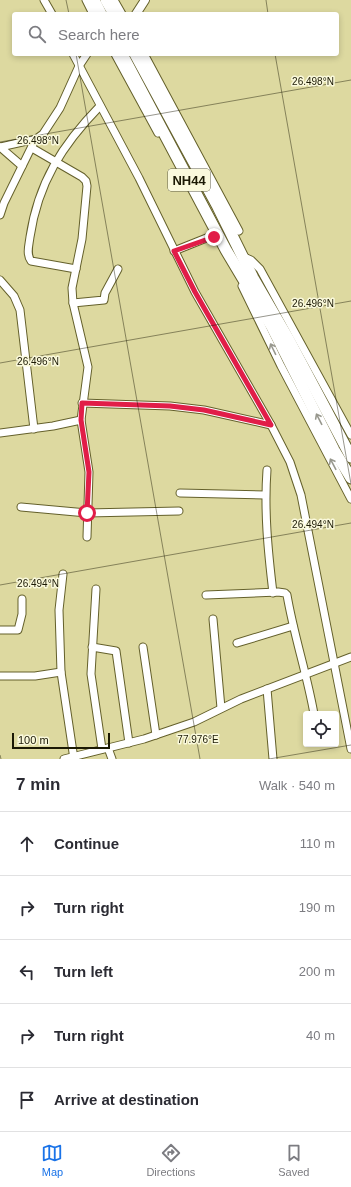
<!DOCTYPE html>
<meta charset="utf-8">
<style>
body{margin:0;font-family:Helvetica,sans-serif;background:#f2f2f3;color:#2b2b33}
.controls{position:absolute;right:12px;bottom:12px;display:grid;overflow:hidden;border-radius:4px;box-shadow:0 2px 6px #0003}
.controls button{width:36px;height:36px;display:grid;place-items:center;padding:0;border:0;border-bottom:1px solid #e1e1e2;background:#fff;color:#2b2b33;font:20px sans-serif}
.scale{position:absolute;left:12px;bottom:10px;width:98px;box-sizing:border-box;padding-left:4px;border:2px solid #1b1904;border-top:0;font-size:11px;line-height:14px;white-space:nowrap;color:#1b1904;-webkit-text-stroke:3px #faf9dc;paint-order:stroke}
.stop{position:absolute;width:12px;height:12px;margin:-9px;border:3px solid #e11d48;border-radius:50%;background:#fff}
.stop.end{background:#e11d48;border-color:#fff;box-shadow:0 1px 4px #0008}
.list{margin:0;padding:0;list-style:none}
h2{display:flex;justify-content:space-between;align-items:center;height:52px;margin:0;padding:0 16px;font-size:17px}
h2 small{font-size:13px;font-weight:400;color:#7c7c81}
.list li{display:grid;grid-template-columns:26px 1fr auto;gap:12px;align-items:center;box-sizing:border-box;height:64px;padding:0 16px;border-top:1px solid #e1e1e2}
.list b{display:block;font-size:15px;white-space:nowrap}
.list em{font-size:13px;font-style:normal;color:#7c7c81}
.icon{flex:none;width:22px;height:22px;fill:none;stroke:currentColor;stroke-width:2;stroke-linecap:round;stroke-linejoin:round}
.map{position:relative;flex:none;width:351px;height:759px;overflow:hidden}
.search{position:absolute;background:#fff;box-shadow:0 2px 6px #0003;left:12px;right:12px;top:12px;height:44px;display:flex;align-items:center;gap:10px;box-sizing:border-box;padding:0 14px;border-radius:4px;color:#7c7c81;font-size:15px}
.sheet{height:372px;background:#fff}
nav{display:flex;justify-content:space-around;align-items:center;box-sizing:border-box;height:56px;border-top:1px solid #e1e1e2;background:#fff;font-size:11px;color:#7c7c81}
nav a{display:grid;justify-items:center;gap:2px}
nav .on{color:#1a73e8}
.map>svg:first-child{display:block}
</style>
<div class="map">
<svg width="351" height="759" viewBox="0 0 351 759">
<rect width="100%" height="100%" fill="#ddd9a0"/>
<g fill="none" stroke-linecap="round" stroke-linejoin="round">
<defs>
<g id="minor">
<polyline points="44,0 52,14"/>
<polyline points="86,0 93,14"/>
<polyline points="114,0 122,14"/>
<polyline points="73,54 139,178 195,292 271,425 290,462 301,495 351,749"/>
<polyline points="115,54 158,133"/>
<polyline points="144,54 239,231"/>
<polyline points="0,147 36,139 43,134 60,108 79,66 87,54"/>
<polyline points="0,147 22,166"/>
<polyline points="32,148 82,177 86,181 87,186 82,239 72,288 73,303 88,367 81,420 89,472 87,537"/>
<polyline points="0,215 4,203 33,144"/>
<polyline points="174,251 209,237 219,236"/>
<polyline points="242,256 251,260 260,269 351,435"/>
<path d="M76 269 31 261C26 254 29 245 30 237 38 183 62 145 100 106"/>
<polyline points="0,280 14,296 20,310 34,429"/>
<polyline points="242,286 281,366 351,499"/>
<polyline points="73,303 104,300 105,293 118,269"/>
<polyline points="82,403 170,406 204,410 271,425"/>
<polyline points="0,433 53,426 81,420"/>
<path d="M267 470C264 511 268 551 273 593"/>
<polyline points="180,493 265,495"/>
<polyline points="21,507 87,513 179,511"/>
<polyline points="63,574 59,610 61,672 74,759"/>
<polyline points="96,589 91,674 102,749"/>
<path d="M206 595 278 592 285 593 287 595C294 636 307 674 314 714"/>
<polyline points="213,619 221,708"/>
<polyline points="0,630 18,630 22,614 22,599"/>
<polyline points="237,643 293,626"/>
<polyline points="92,647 116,651 129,743"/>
<polyline points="143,647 156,735"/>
<polyline points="0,676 35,676 61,672"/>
<polyline points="267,689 273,759"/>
<polyline points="108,748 112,759"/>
<polyline points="64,759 144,739 194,722 241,699 351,657"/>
</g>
<polyline id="tertiary" points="136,14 145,0"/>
<g id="trunk">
<polyline points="94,0 101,14"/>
<polyline points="106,0 114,14"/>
<polyline points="122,54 226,250 272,327 334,450 351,478"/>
<polyline points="135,54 218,207 253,278 289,340 351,457"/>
</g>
</defs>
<use href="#minor" stroke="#64602b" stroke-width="9"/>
<use href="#tertiary" stroke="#64602b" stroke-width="10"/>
<use href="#trunk" stroke="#64602b" stroke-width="13"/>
<use href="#minor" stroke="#fff" stroke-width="7"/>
<use href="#tertiary" stroke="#fff" stroke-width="8"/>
<use href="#trunk" stroke="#fff" stroke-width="11"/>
</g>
<defs><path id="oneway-shaft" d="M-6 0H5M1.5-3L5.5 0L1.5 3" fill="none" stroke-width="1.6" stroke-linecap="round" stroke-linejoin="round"/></defs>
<g stroke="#98988e">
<use href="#oneway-shaft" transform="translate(273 349) rotate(-116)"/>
<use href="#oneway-shaft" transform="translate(319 419) rotate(-117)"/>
<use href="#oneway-shaft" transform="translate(333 464) rotate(-118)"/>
</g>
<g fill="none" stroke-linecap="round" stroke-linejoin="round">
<polyline stroke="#e11d48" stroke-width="5" points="87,513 89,472 81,420 82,403 170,406 204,410 271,425 195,292 174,251 214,237"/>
</g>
<path fill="none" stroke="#1b1904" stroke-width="1" stroke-opacity="0.45" d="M66 0 69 14M266 0 268 14M76 54 200 759M275 54 351 484M0 142 351 80M0 363 351 301M0 585 351 523M0 755 1 759M269 759 351 745"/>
<g text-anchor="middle" stroke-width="3" stroke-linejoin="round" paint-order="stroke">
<rect fill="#faf9dc" stroke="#5e5c45" stroke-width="1" x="168" y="169" width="42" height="22" rx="3"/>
<g font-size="13" font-weight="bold" fill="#1b1904">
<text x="189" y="185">NH44</text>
</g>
</g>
<g font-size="10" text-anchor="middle" fill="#1b1904" stroke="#faf9dc" stroke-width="3" stroke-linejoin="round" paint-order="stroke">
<text x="313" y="85">26.498°N</text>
<text x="38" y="144">26.498°N</text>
<text x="313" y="307">26.496°N</text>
<text x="38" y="365">26.496°N</text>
<text x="313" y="528">26.494°N</text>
<text x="38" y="587">26.494°N</text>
<text x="198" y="743">77.976°E</text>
</g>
</svg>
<div class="controls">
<button><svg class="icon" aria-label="locate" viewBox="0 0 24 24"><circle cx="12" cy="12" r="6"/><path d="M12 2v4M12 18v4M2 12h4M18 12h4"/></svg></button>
</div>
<div class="scale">100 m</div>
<div class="stop" style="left:87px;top:513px"></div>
<div class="stop end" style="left:214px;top:237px"></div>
<div class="search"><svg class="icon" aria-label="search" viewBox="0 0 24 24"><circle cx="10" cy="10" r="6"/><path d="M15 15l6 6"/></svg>Search here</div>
</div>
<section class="sheet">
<h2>7 min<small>Walk · 540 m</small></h2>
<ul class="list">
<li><svg class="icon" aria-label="ahead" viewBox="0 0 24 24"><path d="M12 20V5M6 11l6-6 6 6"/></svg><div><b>Continue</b></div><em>110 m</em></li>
<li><svg class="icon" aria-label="right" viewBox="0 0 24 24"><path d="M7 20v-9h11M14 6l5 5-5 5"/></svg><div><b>Turn right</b></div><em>190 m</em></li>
<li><svg class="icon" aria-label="left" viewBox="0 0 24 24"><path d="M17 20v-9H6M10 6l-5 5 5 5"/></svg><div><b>Turn left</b></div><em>200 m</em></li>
<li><svg class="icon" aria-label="right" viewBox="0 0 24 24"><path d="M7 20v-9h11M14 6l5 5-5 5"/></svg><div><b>Turn right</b></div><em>40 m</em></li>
<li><svg class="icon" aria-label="arrive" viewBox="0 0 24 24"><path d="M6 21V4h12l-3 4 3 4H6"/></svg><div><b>Arrive at destination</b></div></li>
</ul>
</section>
<nav>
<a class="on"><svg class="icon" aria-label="map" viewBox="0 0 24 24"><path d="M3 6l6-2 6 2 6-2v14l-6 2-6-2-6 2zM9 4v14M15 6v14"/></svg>Map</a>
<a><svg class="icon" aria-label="directions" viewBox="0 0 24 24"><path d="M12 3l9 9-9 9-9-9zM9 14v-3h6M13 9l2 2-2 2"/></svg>Directions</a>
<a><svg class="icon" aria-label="saved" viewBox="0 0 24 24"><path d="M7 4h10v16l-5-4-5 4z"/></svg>Saved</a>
</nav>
